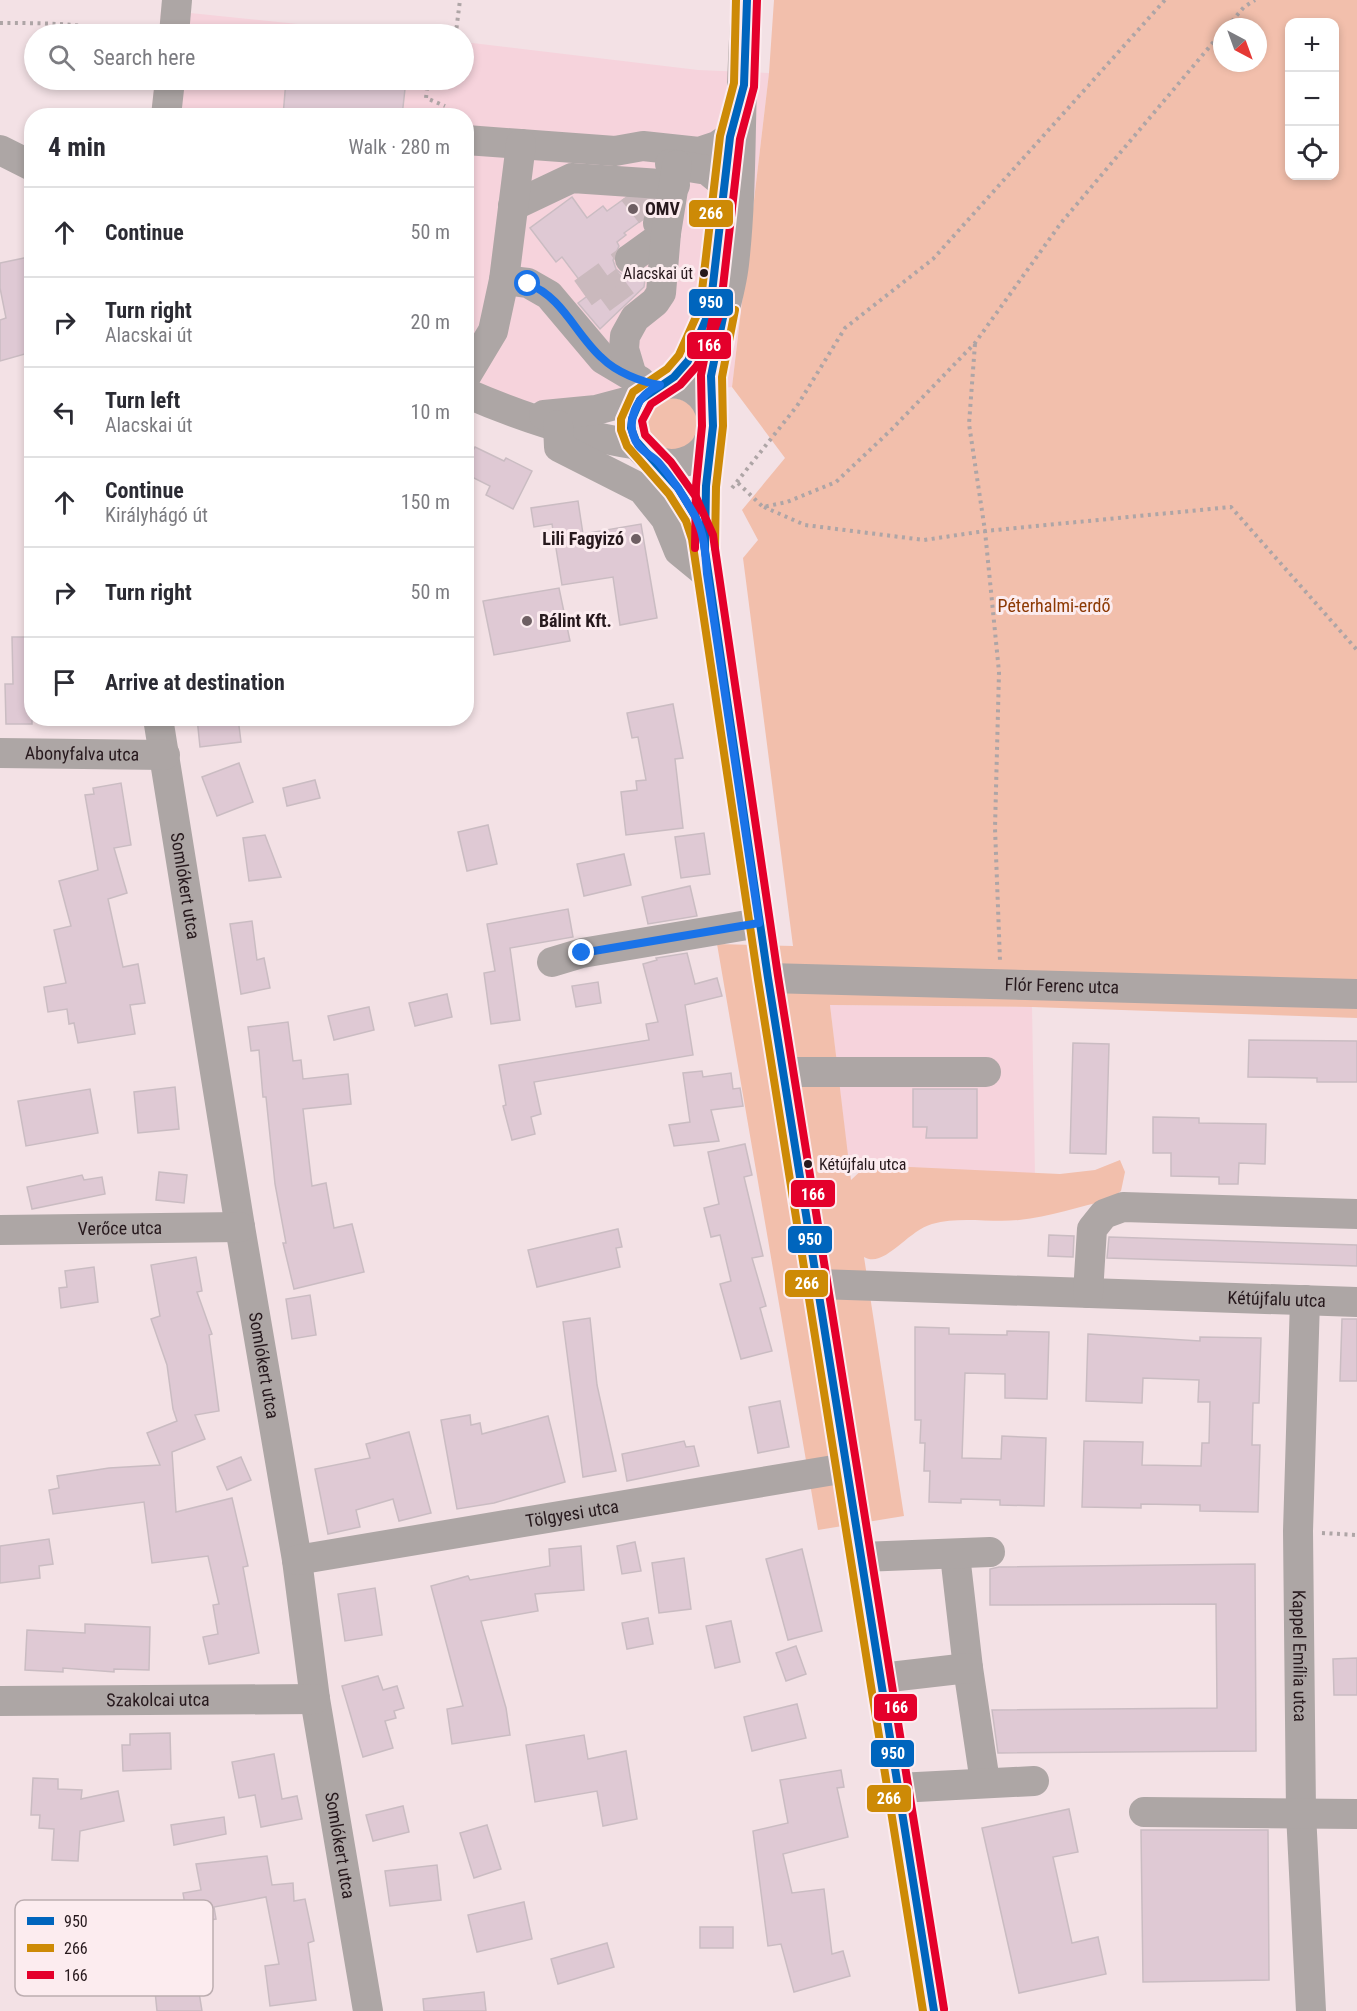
<!DOCTYPE html>
<meta charset="utf-8">
<style>
body{margin:0;font-family:"Roboto Condensed",sans-serif;background:#f7f7f7;color:#2b2b33}
.controls{position:absolute;right:18px;top:18px;display:grid;overflow:hidden;border-radius:12px;box-shadow:0 3px 9px #0003}
.controls button{width:54px;height:54px;display:grid;place-items:center;padding:0;border:0;border-bottom:2px solid #e1e1e2;background:#fff;color:#2b2b33;font:30px sans-serif}
.compass{position:absolute;left:1213px;top:18px;width:54px;height:54px;border-radius:50%;background:#fff;box-shadow:0 3px 9px #0003;rotate:139deg}
.stop{position:absolute;width:18px;height:18px;margin:-14px;border:4px solid #1a73e8;border-radius:50%;background:#fff}
.stop.end{background:#1a73e8;border-color:#fff;box-shadow:0 2px 6px #0008}
.list{margin:0;padding:0;list-style:none}
h2{display:flex;justify-content:space-between;align-items:center;height:78px;margin:0;padding:0 24px;font-size:26px}
h2 small{font-size:20px;font-weight:400;color:#7c7c81}
.list li{display:grid;grid-template-columns:39px 1fr auto;gap:18px;align-items:center;box-sizing:border-box;height:90px;padding:0 24px;border-top:2px solid #e1e1e2}
.list b{display:block;font-size:22px;white-space:nowrap}
.list p{margin:0;font-size:20px;white-space:nowrap;color:#7c7c81}
.list em{font-size:20px;font-style:normal;color:#7c7c81}
.icon{flex:none;width:33px;height:33px;fill:none;stroke:currentColor;stroke-width:2;stroke-linecap:round;stroke-linejoin:round}
.map{position:relative;flex:none;width:1357px;height:2011px;overflow:hidden}
.search{position:absolute;background:#fff;box-shadow:0 3px 9px #0003;left:24px;top:24px;width:450px;height:66px;display:flex;align-items:center;gap:15px;box-sizing:border-box;padding:0 21px;border-radius:33px;color:#7c7c81;font-size:22px}
.panel{position:absolute;background:#fff;box-shadow:0 3px 9px #0003;left:24px;top:108px;width:450px;height:618px;border-radius:24px}
.map>svg:first-child{display:block}
</style>
<div class="map">
<svg width="1357" height="2011" viewBox="0 0 1357 2011">
<rect width="100%" height="100%" fill="#f3e1e5"/>
<g fill="#f6d3dc">
<polygon points="161,10 395,34 159,34"/>
<polygon points="464,42 698,70 769,73 732,387 599,401 517,403 467,378 466,116 151,116 155,80 464,80"/>
<polygon points="830,1005 1032,1007 1035,1175 849,1168"/>
</g>
<g fill="#f2bfac" fill-rule="evenodd">
<path d="M774 0H1357V1018L1032 1007 830 1005 851 1180 867 1165 1060 1174 1095 1170 1120 1160 1125 1172 1121 1191 1109 1200C1080 1206 1049 1217 1019 1220 991 1223 960 1216 932 1224 907 1231 884 1269 864 1257L904 1516 818 1530 717 944 793 946 743 558 758 540 742 510 785 458 732 387 769 73ZM1290 22H1334V176H1290ZM1222 27H1258V63H1222Z"/>
<circle cx="672" cy="424" r="26"/>
</g>
<g fill="#dfc9d4" stroke="#cabcc2" stroke-width="1.5">
<polygon points="286,80 406,80 402,116 283,116"/>
<polygon points="572,197 587,218 603,206 607,211 624,199 654,202 653,207 647,210 642,220 624,233 626,235 617,242 619,246 613,260 616,269 622,274 631,276 640,273 645,279 644,287 600,329 578,303 590,294 562,257 556,262 530,228"/>
<polygon points="29,257 32,352 0,361 0,320 6,318 0,288 0,263"/>
<polygon points="475,447 504,461 506,458 532,471 513,509 486,495 490,486 466,474 466,464"/>
<polygon points="578,501 583,534 641,524 657,618 620,625 613,577 562,585 552,524 534,527 531,508"/>
<polygon points="559,588 570,641 494,655 483,601"/>
<polygon points="12,637 32,637 32,724 6,724 5,684 13,684"/>
<polygon points="673,704 683,758 675,759 683,828 626,835 621,792 637,790 636,781 646,780 638,737 632,738 627,713"/>
<polygon points="197,718 238,718 241,742 200,747"/>
<polygon points="239,763 253,802 217,816 202,777"/>
<polygon points="315,780 320,798 287,806 283,788"/>
<polygon points="121,783 131,845 114,848 127,893 108,899 123,967 138,964 145,1003 130,1005 135,1034 78,1043 74,1023 69,1024 67,1009 48,1012 44,987 66,983 54,930 71,926 59,881 98,870 85,795 94,794 93,788"/>
<polygon points="488,825 497,864 467,871 458,832"/>
<polygon points="704,833 710,874 681,878 675,837"/>
<polygon points="265,835 281,877 249,881 243,838"/>
<polygon points="624,854 631,885 584,896 577,864"/>
<polygon points="690,886 697,916 648,924 642,897"/>
<polygon points="568,909 573,937 510,948 520,1020 491,1024 484,973 495,971 487,924"/>
<polygon points="252,921 257,960 264,958 270,988 241,994 230,924"/>
<polygon points="687,953 695,984 717,978 722,996 685,1005 693,1055 534,1082 541,1114 531,1117 535,1134 512,1140 503,1106 506,1105 499,1065 649,1040 646,1024 658,1022 643,964 657,960 656,958"/>
<polygon points="598,982 601,1003 576,1007 572,986"/>
<polygon points="447,994 452,1017 415,1026 409,1003"/>
<polygon points="369,1007 374,1030 334,1040 328,1016"/>
<polygon points="288,1022 293,1061 301,1060 303,1079 348,1074 351,1104 303,1109 312,1186 326,1183 334,1228 352,1224 364,1272 294,1289 283,1243 286,1243 275,1184 266,1097 263,1097 259,1050 251,1051 248,1027"/>
<polygon points="1249,1040 1357,1041 1357,1082 1317,1082 1317,1078 1248,1077"/>
<polygon points="1073,1043 1109,1044 1106,1154 1070,1153"/>
<polygon points="702,1071 703,1077 731,1073 733,1089 740,1088 743,1106 711,1110 719,1141 674,1146 669,1125 690,1122 683,1073"/>
<polygon points="175,1087 179,1129 138,1133 134,1092"/>
<polygon points="90,1089 98,1133 26,1146 18,1101"/>
<polygon points="913,1089 977,1089 977,1138 926,1138 927,1127 913,1127"/>
<polygon points="1153,1117 1199,1118 1199,1123 1266,1124 1265,1164 1239,1163 1238,1184 1219,1184 1219,1177 1171,1176 1171,1153 1153,1153"/>
<polygon points="745,1144 752,1175 744,1177 763,1256 752,1258 766,1306 760,1308 772,1351 741,1359 720,1284 731,1281 720,1235 711,1237 704,1208 719,1204 708,1152"/>
<polygon points="159,1172 187,1175 184,1203 156,1200"/>
<polygon points="82,1175 84,1180 102,1177 105,1194 32,1209 27,1187"/>
<polygon points="618,1229 622,1247 616,1248 620,1267 537,1287 528,1250"/>
<polygon points="1049,1235 1074,1236 1073,1257 1048,1256"/>
<polygon points="1109,1237 1357,1245 1357,1266 1107,1258"/>
<polygon points="196,1257 202,1291 197,1292 212,1334 209,1335 219,1411 195,1415 205,1439 172,1452 176,1512 232,1498 248,1566 243,1567 259,1653 209,1664 203,1637 218,1634 213,1605 219,1604 208,1556 152,1563 144,1502 53,1514 49,1490 59,1488 57,1476 109,1468 160,1465 147,1433 177,1421 173,1409 167,1365 151,1319 160,1316 151,1265"/>
<polygon points="94,1267 98,1302 61,1308 59,1288 67,1287 65,1271"/>
<polygon points="310,1295 316,1335 292,1339 286,1299"/>
<polygon points="590,1318 597,1385 616,1471 583,1477 563,1322"/>
<polygon points="1342,1319 1357,1319 1357,1381 1340,1381"/>
<polygon points="915,1327 949,1328 949,1334 1007,1335 1007,1331 1049,1332 1047,1399 1005,1398 1005,1374 965,1373 962,1458 1001,1459 1002,1436 1046,1438 1044,1506 1000,1505 1000,1500 961,1499 961,1503 929,1502 930,1471 924,1471 925,1443 920,1443 921,1420 915,1420"/>
<polygon points="1088,1334 1200,1341 1200,1337 1261,1338 1259,1403 1253,1403 1252,1445 1260,1445 1258,1512 1200,1511 1200,1505 1141,1504 1141,1508 1082,1507 1084,1441 1143,1442 1142,1465 1201,1466 1202,1443 1209,1443 1210,1402 1198,1402 1199,1380 1143,1378 1142,1403 1086,1401"/>
<polygon points="780,1401 789,1447 758,1453 749,1407"/>
<polygon points="470,1415 471,1425 480,1423 482,1434 548,1416 565,1482 494,1503 457,1509 441,1420"/>
<polygon points="409,1432 431,1513 399,1521 393,1499 356,1510 360,1527 328,1534 315,1469 370,1458 366,1444"/>
<polygon points="684,1441 686,1447 694,1446 699,1466 627,1481 622,1454"/>
<polygon points="241,1457 251,1480 227,1490 217,1467"/>
<polygon points="49,1539 53,1564 39,1566 40,1578 0,1583 0,1546"/>
<polygon points="635,1542 641,1571 622,1574 617,1546"/>
<polygon points="581,1546 584,1590 535,1594 538,1611 481,1621 506,1708 510,1735 452,1744 447,1709 463,1706 431,1586 468,1576 470,1580 550,1566 549,1549"/>
<polygon points="802,1549 822,1631 788,1640 766,1559"/>
<polygon points="684,1558 691,1609 659,1613 652,1563"/>
<polygon points="1255,1564 1256,1751 998,1753 992,1710 1217,1708 1216,1604 990,1605 990,1569 999,1567"/>
<polygon points="375,1588 382,1635 345,1641 338,1594"/>
<polygon points="648,1618 653,1644 627,1649 622,1623"/>
<polygon points="731,1621 740,1662 715,1668 706,1626"/>
<polygon points="85,1624 150,1627 149,1670 114,1669 114,1672 63,1668 63,1672 25,1670 27,1630 85,1633"/>
<polygon points="796,1646 806,1674 786,1681 776,1653"/>
<polygon points="1357,1658 1357,1695 1334,1695 1333,1659"/>
<polygon points="378,1676 383,1690 397,1686 404,1708 394,1711 396,1718 385,1721 393,1748 363,1757 342,1686"/>
<polygon points="797,1704 806,1738 752,1751 744,1717"/>
<polygon points="170,1733 171,1769 123,1771 122,1745 130,1745 130,1734"/>
<polygon points="584,1735 588,1759 626,1751 637,1819 603,1826 597,1791 535,1802 526,1745"/>
<polygon points="274,1754 282,1799 297,1796 302,1819 261,1827 255,1795 239,1798 232,1762"/>
<polygon points="841,1770 844,1787 837,1788 848,1837 783,1854 792,1893 824,1889 832,1954 843,1951 850,1976 794,1992 781,1944 768,1946 753,1831 788,1823 780,1780"/>
<polygon points="33,1778 58,1779 58,1789 82,1790 81,1799 118,1791 124,1821 80,1831 78,1861 52,1860 54,1829 39,1828 40,1815 31,1815"/>
<polygon points="403,1806 409,1832 373,1841 366,1815"/>
<polygon points="1069,1809 1078,1852 1053,1857 1072,1943 1098,1937 1106,1974 1019,1993 982,1828"/>
<polygon points="224,1817 226,1834 174,1845 171,1825"/>
<polygon points="487,1825 501,1869 474,1878 460,1833"/>
<polygon points="1141,1830 1268,1830 1269,1980 1143,1982"/>
<polygon points="267,1856 272,1885 293,1883 294,1901 305,1899 314,1941 308,1943 316,2000 270,2006 265,1966 279,1964 266,1897 214,1907 216,1919 195,1922 193,1909 186,1911 183,1893 201,1890 196,1864"/>
<polygon points="437,1865 441,1900 390,1906 385,1871"/>
<polygon points="524,1902 532,1939 477,1952 468,1915"/>
<rect x="700" y="1927" width="33" height="21"/>
<polygon points="607,1943 614,1967 558,1984 551,1959"/>
<polygon points="198,1986 202,2011 157,2011 155,1991"/>
<polygon points="484,1992 486,2011 424,2011 423,1999"/>
</g>
<g fill="none" stroke-linecap="round" stroke-linejoin="round">
<g stroke="#cab9bd" stroke-width="30" stroke-dasharray="30 15" stroke-linecap="butt">
<polyline points="633,191 651,214"/>
<polyline points="604,278 627,309"/>
<polyline points="583,293 630,259"/>
</g>
<g stroke="#aea5a6" stroke-width="4" stroke-dasharray="3 4.5" stroke-linecap="butt">
<path d="M0 23C42 23 87 23 127 34"/>
<polyline points="1227,27 1244,7 1255,0"/>
<polyline points="433,34 434,30 456,32 460,0"/>
<polyline points="428,80 426,98 445,106"/>
<polyline points="975,344 969,424 985,531 999,672 995,828 1000,961"/>
<polyline points="738,483 763,507 787,502 836,482 891,430 975,343 1061,223 1222,32"/>
<polyline points="732,488 797,406 845,328 933,259 1165,0"/>
<polyline points="764,507 805,525 924,540 985,531 1231,507 1357,650"/>
<polyline points="1322,1533 1357,1535"/>
</g>
<g stroke="#ada6a5" stroke-width="30">
<polyline points="174,34 177,0"/>
<polyline points="166,116 170,80"/>
<polyline points="466,140 615,151 643,146 699,152 717,146 730,137"/>
<polyline points="0,150 32,166"/>
<polyline points="670,164 707,170 724,184"/>
<polyline points="513,206 572,178 675,185"/>
<polyline points="630,259 666,233 658,223"/>
<polyline points="504,280 528,283 549,295 603,359 640,381"/>
<polyline points="466,376 493,331 504,280 521,144"/>
<polyline points="632,376 624,349 625,336 635,318 655,302 661,293 666,233 677,165"/>
<polyline points="665,384 687,362 710,311"/>
<path d="M466 393C521 417 579 436 638 445"/>
<polyline points="544,415 596,410 641,398"/>
<path d="M712 418C701 364 625 378 633 430 634 442 642 453 653 459 671 470 698 462 708 443 719 422 709 397 711 375 714 338 730 301 734 264 744 176 738 87 747 0"/>
<polyline points="558,425 559,447 642,489 666,519 679,551 707,574"/>
<polyline points="709,440 704,537 707,574 768,978 934,2011"/>
<polyline points="657,461 683,497 703,534"/>
<path id="s1" d="M158 718 240 1227 297 1560 315 1699 368 2011"/>
<path id="s2" d="M0 753 165 755"/>
<polyline points="552,962 582,953 759,923"/>
<path id="s3" d="M768 978 1357 994"/>
<polyline points="784,1072 986,1072"/>
<path id="s4" d="M0 1230 240 1227"/>
<path id="s5" d="M818 1284 1357 1302"/>
<polyline points="1088,1293 1092,1229 1104,1214 1123,1207 1357,1214"/>
<path id="s6" d="M1305 1300 1298 1531 1301 1813 1311 2011"/>
<polyline points="955,1555 968,1668 985,1782"/>
<polyline points="861,1557 990,1552"/>
<path id="s7" d="M297 1560 846 1468"/>
<polyline points="881,1678 968,1668"/>
<path id="s8" d="M0 1701 315 1699"/>
<polyline points="898,1788 1034,1781"/>
<polyline points="1144,1812 1357,1814"/>
</g>
<defs>
<g id="bus-1">
<polyline points="747,0 744,85 730,137 710,310 688,361 674,377 640,400 632,419 631,428 636,441 678,488 695,516 703,537 768,978 934,2011"/>
<polyline points="705,548 706,486 713,426 711,376 725,308"/>
</g>
<g id="bus-2">
<polyline points="736,0 734,83 720,136 700,308 679,355 667,369 633,392 621,419 621,430 627,446 669,494 686,521 692,539 758,980 923,2011"/>
<polyline points="715,548 716,487 723,426 722,377 735,310"/>
</g>
<g id="bus-3">
<polyline points="757,0 754,87 740,139 720,313 709,345 696,367 680,385 651,404 642,421 645,435 671,462 696,497 713,535 778,976 944,2009"/>
<polyline points="695,548 696,486 702,426 701,375 715,306"/>
</g>
</defs>
<use href="#bus-1" stroke="#fcecef" stroke-width="12"/>
<use href="#bus-2" stroke="#fcecef" stroke-width="12"/>
<use href="#bus-3" stroke="#fcecef" stroke-width="12"/>
<use href="#bus-1" stroke="#0065bd" stroke-width="8"/>
<use href="#bus-2" stroke="#cd8a06" stroke-width="8"/>
<use href="#bus-3" stroke="#e4002b" stroke-width="8"/>
</g>
<g fill="none" stroke-linecap="round" stroke-linejoin="round">
<path stroke="#1a73e8" stroke-width="8" d="M528 284C562 296 576 335 602 358 616 372 641 382 660 385 637 395 623 422 638 445 644 453 653 456 659 463 672 478 685 498 695 516 705 535 705 553 707 574L759 923 582 953"/>
</g>
<g fill="#6e5f63" stroke="#fcecef" stroke-width="2">
<circle cx="633" cy="209" r="6"/>
<circle cx="636" cy="539" r="6"/>
<circle cx="527" cy="621" r="6"/>
</g>
<g fill="#27191d" stroke="#fcecef" stroke-width="2">
<circle cx="704" cy="273" r="5"/>
<circle cx="808" cy="1164" r="5"/>
</g>
<g text-anchor="middle" stroke-width="6" stroke-linejoin="round" paint-order="stroke">
<g font-size="16" fill="#27191d" stroke="#fcecef" text-anchor="end">
<text x="693" y="279">Alacskai út</text>
<text x="819" y="1170" text-anchor="start">Kétújfalu utca</text>
</g>
<g font-size="18" font-weight="bold" fill="#27191d" stroke="#fcecef" text-anchor="start">
<text x="645" y="215">OMV</text>
<text x="624" y="545" text-anchor="end">Lili Fagyizó</text>
<text x="539" y="627">Bálint Kft.</text>
</g>
<g font-size="18" fill="#8c3904" stroke="#fcecef">
<text x="1054" y="612">Péterhalmi-erdő</text>
</g>
<g font-size="18" fill="#27191d" stroke="#fcecef">
<text dy="6" stroke="none"><textPath href="#s2" startOffset="82">Abonyfalva utca</textPath></text>
<text dy="6" stroke="none"><textPath href="#s1" startOffset="170">Somlókert utca</textPath></text>
<text dy="6" stroke="none"><textPath href="#s3" startOffset="294">Flór Ferenc utca</textPath></text>
<text dy="6" stroke="none"><textPath href="#s4" startOffset="120">Verőce utca</textPath></text>
<text dy="6" stroke="none"><textPath href="#s5" startOffset="459">Kétújfalu utca</textPath></text>
<text dy="6" stroke="none"><textPath href="#s1" startOffset="656">Somlókert utca</textPath></text>
<text dy="6" stroke="none"><textPath href="#s7" startOffset="279">Tölgyesi utca</textPath></text>
<text dy="6" stroke="none"><textPath href="#s6" startOffset="356">Kappel Emília utca</textPath></text>
<text dy="6" stroke="none"><textPath href="#s8" startOffset="158">Szakolcai utca</textPath></text>
<text dy="6" stroke="none"><textPath href="#s1" startOffset="1142">Somlókert utca</textPath></text>
</g>
</g>
<rect x="15" y="1900" width="198" height="96" rx="9" fill="#fcecef" stroke="#bcadb0" stroke-width="1.5"/>
<rect x="27" y="1917" width="27" height="8" fill="#0065bd"/>
<rect x="27" y="1944" width="27" height="8" fill="#cd8a06"/>
<rect x="27" y="1971" width="27" height="8" fill="#e4002b"/>
<g font-size="16" fill="#27191d">
<text x="64" y="1927">950</text>
<text x="64" y="1954">266</text>
<text x="64" y="1981">166</text>
</g>
<g stroke="#fcecef" stroke-width="2">
<rect x="688" y="199" width="46" height="29" rx="6" fill="#cd8a06"/>
<rect x="688" y="288" width="46" height="29" rx="6" fill="#0065bd"/>
<rect x="686" y="331" width="46" height="29" rx="6" fill="#e4002b"/>
<rect x="790" y="1179" width="46" height="29" rx="6" fill="#e4002b"/>
<rect x="787" y="1225" width="46" height="29" rx="6" fill="#0065bd"/>
<rect x="784" y="1269" width="45" height="29" rx="6" fill="#cd8a06"/>
<rect x="873" y="1693" width="45" height="29" rx="6" fill="#e4002b"/>
<rect x="870" y="1739" width="45" height="29" rx="6" fill="#0065bd"/>
<rect x="866" y="1784" width="46" height="29" rx="6" fill="#cd8a06"/>
</g>
<g font-size="16" text-anchor="middle" font-weight="bold" fill="#fff">
<text x="711" y="219">266</text>
<text x="711" y="308">950</text>
<text x="709" y="351">166</text>
<text x="813" y="1200">166</text>
<text x="810" y="1245">950</text>
<text x="807" y="1289">266</text>
<text x="896" y="1713">166</text>
<text x="893" y="1759">950</text>
<text x="889" y="1804">266</text>
</g>
</svg>
<div class="controls">
<button>+</button>
<button>−</button>
<button><svg class="icon" aria-label="locate" viewBox="0 0 24 24"><circle cx="12" cy="12" r="6"/><path d="M12 2v4M12 18v4M2 12h4M18 12h4"/></svg></button>
</div>
<svg class="compass" viewBox="-18 -18 36 36"><path d="M0-13l5 13h-10z" fill="#e53935"/><path d="M0 13l5-13h-10z" fill="#7c7c81"/></svg>
<div class="stop" style="left:528px;top:284px"></div>
<div class="stop end" style="left:582px;top:953px"></div>
<div class="search"><svg class="icon" aria-label="search" viewBox="0 0 24 24"><circle cx="10" cy="10" r="6"/><path d="M15 15l6 6"/></svg>Search here</div>
<section class="panel">
<h2>4 min<small>Walk · 280 m</small></h2>
<ul class="list">
<li><svg class="icon" aria-label="ahead" viewBox="0 0 24 24"><path d="M12 20V5M6 11l6-6 6 6"/></svg><div><b>Continue</b></div><em>50 m</em></li>
<li><svg class="icon" aria-label="right" viewBox="0 0 24 24"><path d="M7 20v-9h11M14 6l5 5-5 5"/></svg><div><b>Turn right</b><p>Alacskai út</p></div><em>20 m</em></li>
<li><svg class="icon" aria-label="left" viewBox="0 0 24 24"><path d="M17 20v-9H6M10 6l-5 5 5 5"/></svg><div><b>Turn left</b><p>Alacskai út</p></div><em>10 m</em></li>
<li><svg class="icon" aria-label="ahead" viewBox="0 0 24 24"><path d="M12 20V5M6 11l6-6 6 6"/></svg><div><b>Continue</b><p>Királyhágó út</p></div><em>150 m</em></li>
<li><svg class="icon" aria-label="right" viewBox="0 0 24 24"><path d="M7 20v-9h11M14 6l5 5-5 5"/></svg><div><b>Turn right</b></div><em>50 m</em></li>
<li><svg class="icon" aria-label="arrive" viewBox="0 0 24 24"><path d="M6 21V4h12l-3 4 3 4H6"/></svg><div><b>Arrive at destination</b></div></li>
</ul>
</section>
</div>
